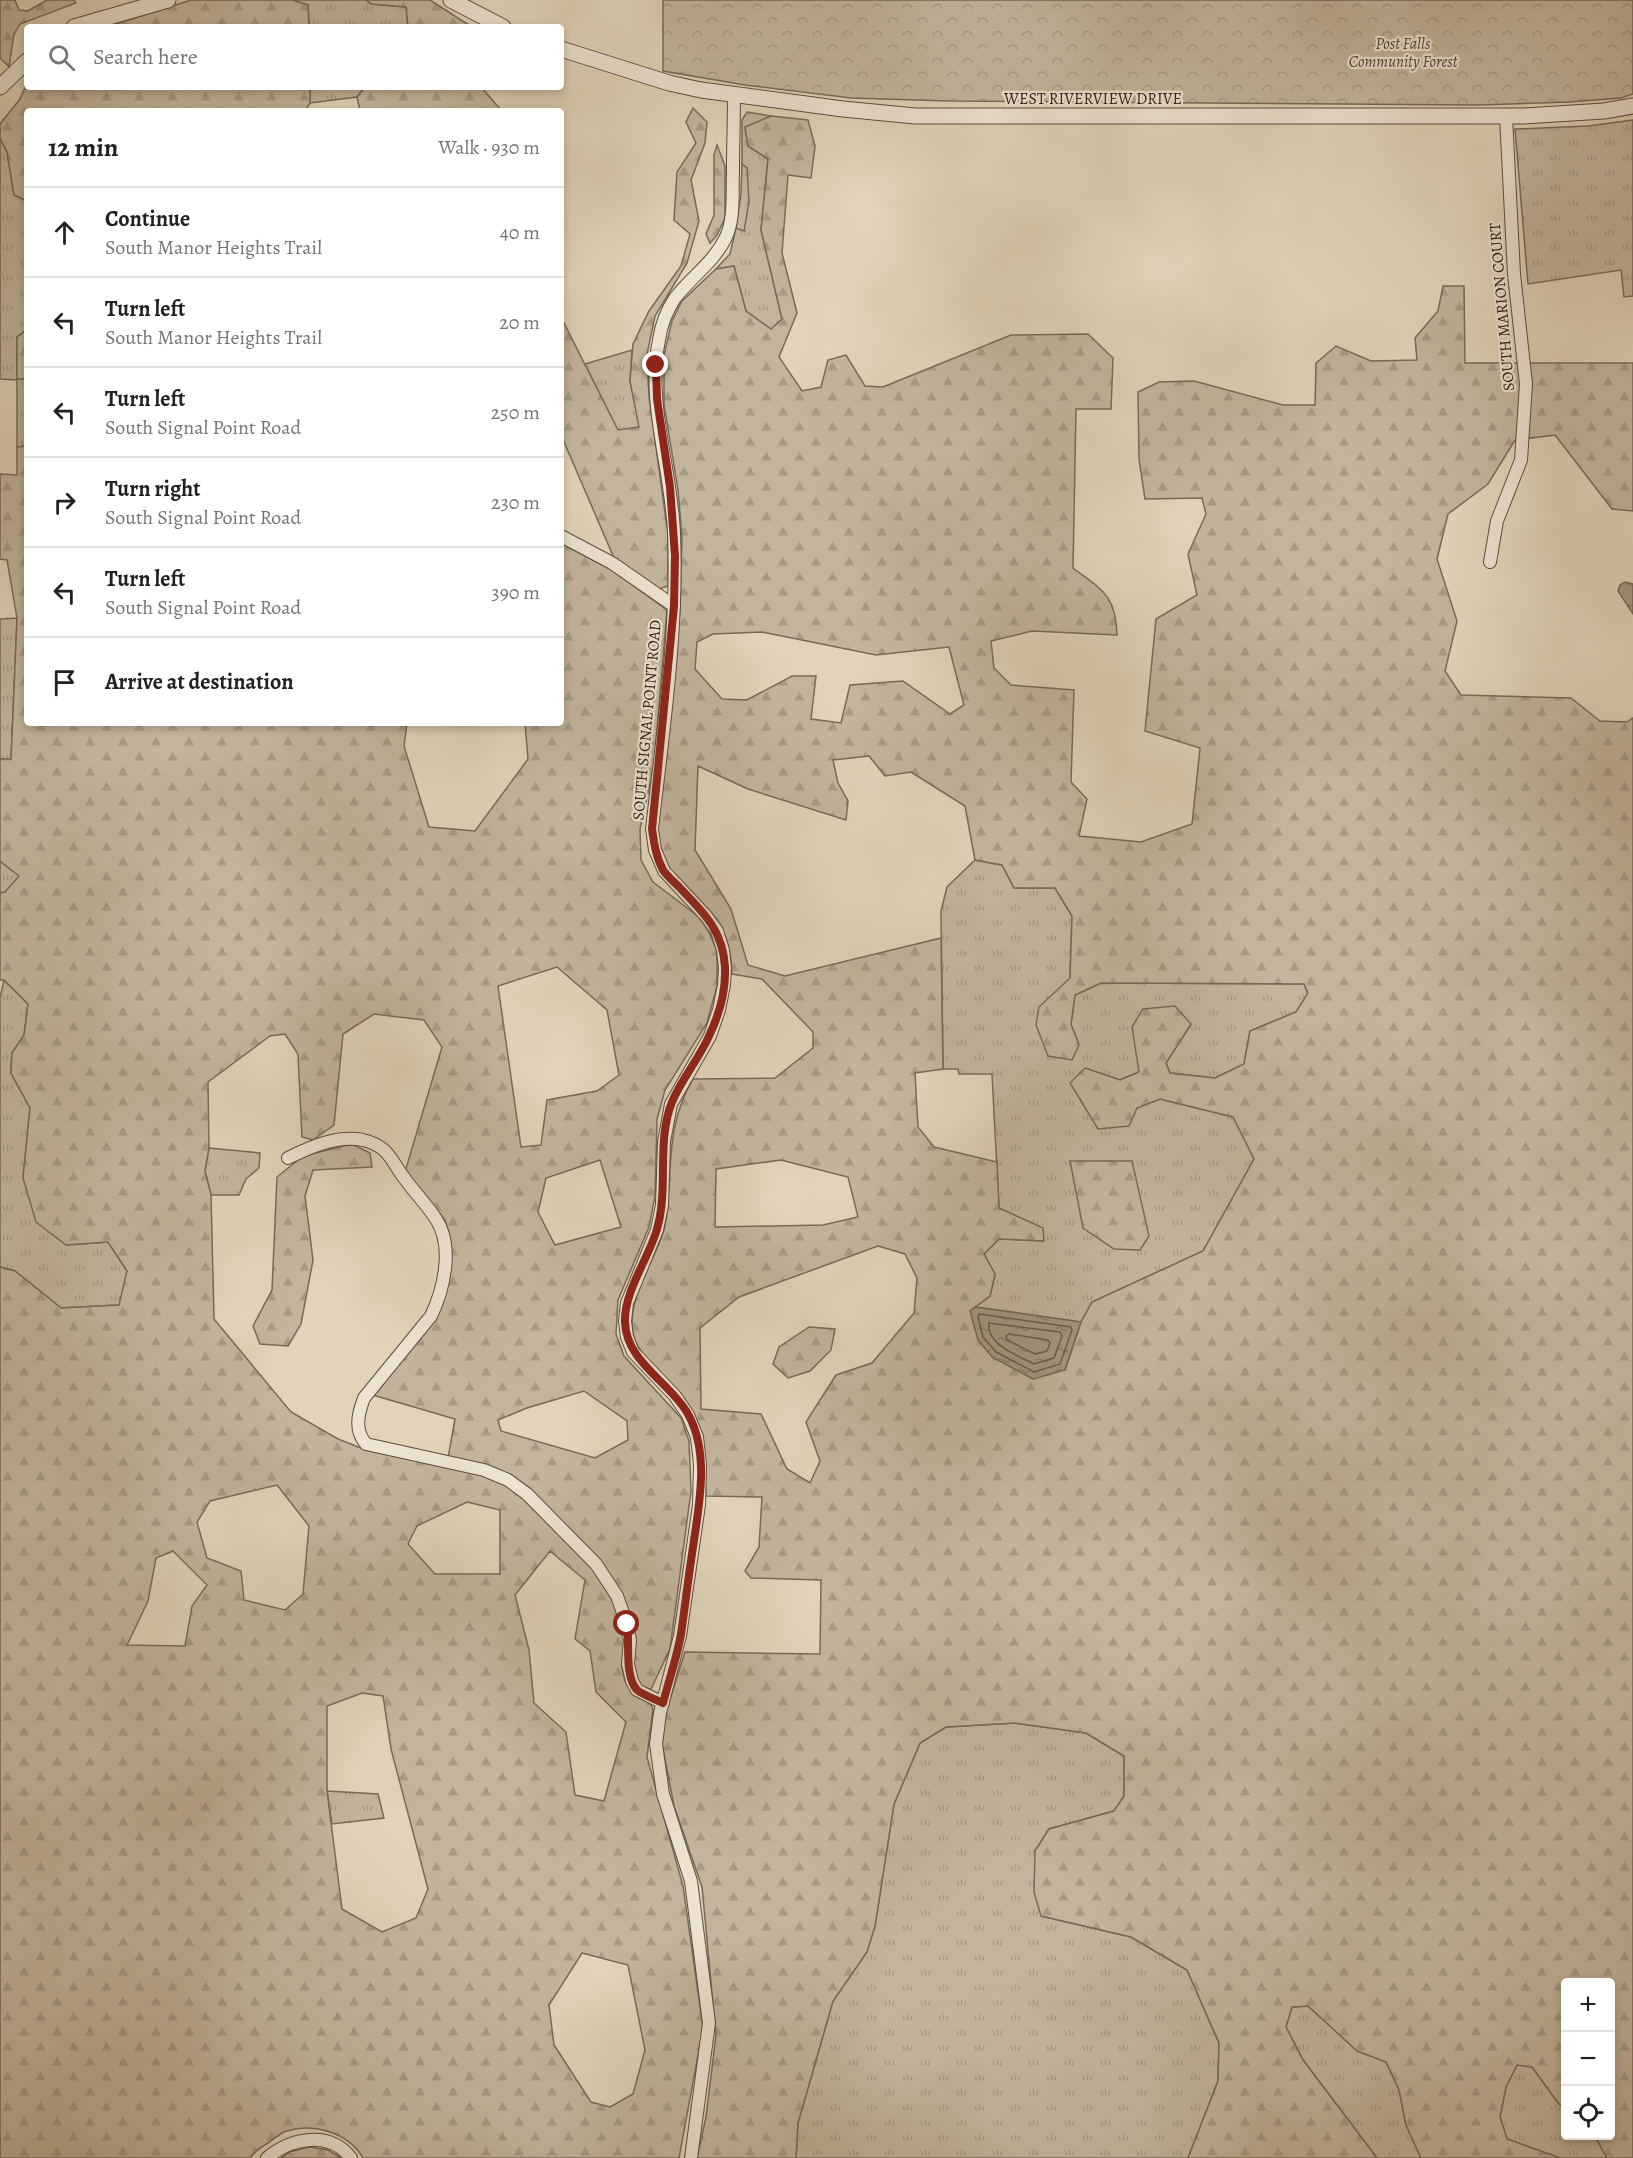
<!DOCTYPE html>
<meta charset="utf-8">
<style>
body{margin:0;font-family:Alegreya,serif;background:#f6f6f6;color:#202124}
.controls{position:absolute;right:18px;bottom:18px;display:grid;overflow:hidden;border-radius:6px;box-shadow:0 3px 9px #0003}
.controls button{width:54px;height:54px;display:grid;place-items:center;padding:0;border:0;border-bottom:2px solid #e0e0e0;background:#fff;color:#202124;font:30px sans-serif}
.stop{position:absolute;width:18px;height:18px;margin:-14px;border:4px solid #8f2418;border-radius:50%;background:#fff}
.stop.end{background:#8f2418;border-color:#fff;box-shadow:0 2px 6px #0008}
.list{margin:0;padding:0;list-style:none}
h2{display:flex;justify-content:space-between;align-items:center;height:78px;margin:0;padding:0 24px;font-size:26px}
h2 small{font-size:20px;font-weight:400;color:#757577}
.list li{display:grid;grid-template-columns:39px 1fr auto;gap:18px;align-items:center;box-sizing:border-box;height:90px;padding:0 24px;border-top:2px solid #e0e0e0}
.list b{display:block;font-size:22px;white-space:nowrap}
.list p{margin:0;font-size:20px;white-space:nowrap;color:#757577}
.list em{font-size:20px;font-style:normal;color:#757577}
.icon{flex:none;width:33px;height:33px;fill:none;stroke:currentColor;stroke-width:2;stroke-linecap:round;stroke-linejoin:round}
.map{position:relative;flex:none;width:1633px;height:2158px;overflow:hidden}
.search{position:absolute;background:#fff;box-shadow:0 3px 9px #0003;left:24px;top:24px;width:540px;height:66px;display:flex;align-items:center;gap:15px;box-sizing:border-box;padding:0 21px;border-radius:6px;color:#757577;font-size:22px}
.panel{position:absolute;background:#fff;box-shadow:0 3px 9px #0003;left:24px;top:108px;width:540px;height:618px;border-radius:6px}
.map>svg:first-child{display:block}
</style>
<div class="map">
<svg width="1633" height="2158" viewBox="0 0 1633 2158">
<defs>
<pattern id="grass-tufts" width="24" height="20" patternUnits="userSpaceOnUse" patternTransform="scale(1.5)"><rect width="24" height="20" fill="#c3b59d"/><path d="M3 7l-1-3M5 7V3M7 7l1-3M15 17l-1-3M17 17v-4M19 17l1-3" fill="none" stroke="#a89b86"/></pattern>
<pattern id="forest-firs" width="22" height="20" patternUnits="userSpaceOnUse" patternTransform="scale(1.5)"><rect width="22" height="20" fill="#c3b59d"/><path d="M5 1l3.5 6h-7zM16 11l3.5 6h-7z" fill="#a89b86"/></pattern>
<pattern id="park-crowns" width="20" height="18" patternUnits="userSpaceOnUse" patternTransform="scale(1.5)"><rect width="20" height="18" fill="#c3b59d"/><path d="M2 6a3 3 0 1 1 6 0M12 15a3 3 0 1 1 6 0" fill="none" stroke="#a89b86"/></pattern>
<pattern id="water-ripples" width="26" height="14" patternUnits="userSpaceOnUse" patternTransform="scale(1.5)"><rect width="26" height="14" fill="#a49782"/><path d="M2 4q2-2 4 0t4 0M15 11q2-2 4 0t4 0" fill="none" stroke="#867b69"/></pattern>
</defs>
<rect width="100%" height="100%" fill="#e1d4b9"/>
<filter id="stains"><feTurbulence type="fractalNoise" baseFrequency=".00333" numOctaves="4"/><feColorMatrix values="0 0 0 0 .2 0 0 0 0 .09 0 0 0 0 .02 0 0 0 .5 -.17"/></filter>
<radialGradient id="worn" r=".72"><stop offset=".6" stop-color="#630" stop-opacity="0"/><stop offset="1" stop-color="#630" stop-opacity=".3"/></radialGradient>
<g fill="url(#grass-tufts)" stroke="#786a5a" stroke-width="1.5">
<polygon points="292,0 366,0 371,4 406,7 408,27 309,27 308,5"/>
<polygon points="310,87 365,87 357,97 310,103"/>
<polygon points="747,112 771,116 745,128 748,146 768,159 761,230 782,319 771,330 746,311 734,266 716,269 730,254 736,228 744,230 747,168 742,164 742,120"/>
<polygon points="1633,120 1633,296 1624,297 1621,270 1528,284 1515,129 1588,126"/>
<polygon points="0,138 7,152 14,195 27,201 27,330 17,337 17,379 27,379 27,446 17,447 17,380 0,379"/>
<polygon points="632,350 630,381 640,427 618,431 585,364"/>
<polygon points="17,618 11,760 0,759 0,619"/>
<polygon points="975,860 1002,865 1014,888 1055,888 1072,916 1070,979 1039,1008 1079,1045 1071,1024 1075,995 1101,983 1304,984 1308,994 1296,1012 1250,1031 1244,1064 1215,1078 1170,1073 1166,1063 1191,1024 1139,1072 1120,1080 1085,1068 1137,1108 1160,1099 1234,1117 1254,1159 1203,1251 1092,1302 1081,1322 975,1307 990,1296 995,1275 984,1254 999,1239 1043,1241 1042,1228 999,1208 992,1074 959,1074 958,1069 943,1069 941,911 947,887"/>
<polygon points="0,861 20,876 5,893 0,893"/>
<polygon points="4,980 28,1004 24,1035 12,1053 11,1073 30,1108 23,1178 67,1245 108,1242 127,1271 120,1305 61,1308 15,1271 0,1267 0,998"/>
<polygon points="209,1148 260,1153 259,1168 246,1179 239,1195 211,1195 205,1171"/>
<polygon points="1015,1723 1086,1733 1124,1756 1124,1796 1114,1811 1049,1829 1035,1851 1041,1916 1131,1937 1187,1970 1219,2043 1218,2081 1188,2158 796,2158 798,2123 833,2001 867,1952 875,1926 894,1804 920,1743 946,1727"/>
<polygon points="327,1791 378,1794 384,1818 332,1824"/>
<polygon points="1308,2006 1357,2050 1386,2062 1399,2089 1406,2125 1421,2158 1377,2158 1303,2060 1286,2027 1292,2007"/>
<polygon points="1517,2064 1532,2067 1559,2104 1565,2108 1566,2136 1595,2136 1607,2158 1560,2158 1507,2139 1500,2117 1506,2087"/>
</g>
<g fill="url(#forest-firs)" stroke="#786a5a" stroke-width="1.5" fill-rule="evenodd">
<polygon points="0,0 15,0 19,10 28,11 47,0 74,0 76,3 20,24 14,34 9,67 0,58"/>
<polygon points="191,0 292,0 308,5 309,27 106,27"/>
<polygon points="366,0 430,0 472,27 408,27 406,7 371,4"/>
<polygon points="27,83 27,87 310,87 310,103 305,111 27,111 27,201 14,195 7,152 0,138 0,124 20,99"/>
<polygon points="365,87 481,87 502,111 360,111 357,97"/>
<polygon points="693,108 707,122 705,143 691,180 699,221 687,263 655,316 647,354 649,396 668,535 668,586 659,589 614,558 561,435 561,317 618,430 639,427 630,381 633,344 649,311 681,266 690,234 674,220 677,172 696,143 686,122"/>
<path d="M771 116 808 120 815 146 811 178 788 175 782 253 797 313 779 357 802 391 821 387 828 360 846 355 865 386 883 387 1011 335 1088 334 1113 358 1111 409H1076L1073 568C1102 590 1116 595 1117 635L1032 631 991 641 994 668 1011 685 1074 690 1071 782 1087 799 1079 836 1141 842 1192 824 1200 748 1145 731 1156 619 1197 595 1188 554 1206 514 1202 498 1145 499 1139 459 1138 392 1159 382 1194 381 1283 405H1315L1316 363 1336 346 1371 361 1417 360 1415 338 1438 311 1443 286H1464L1465 363H1633V511L1612 509 1555 435 1515 440 1488 484 1448 514 1437 559 1457 621 1445 671 1461 695 1571 698 1600 721 1627 722 1633 718V2158H1607L1595 2136H1610V1982H1566L1565 2108 1559 2104 1532 2067 1517 2065 1506 2087 1500 2117 1507 2139 1560 2158H1421L1406 2125 1399 2090 1386 2062 1357 2051 1308 2006 1292 2007 1286 2027 1303 2060 1377 2158H1188L1218 2081 1219 2043 1187 1970 1131 1937 1041 1916 1034 1892 1035 1851 1049 1829 1114 1811 1124 1796V1756L1086 1733 1015 1723 946 1727 920 1743 894 1804 875 1926 867 1952 833 2001 798 2123 796 2158H697L706 2117 716 2035 702 1887 674 1806 662 1744 666 1712 685 1652 820 1654 821 1580 751 1578 745 1571 759 1547 762 1497 706 1496C704 1445 704 1419 667 1379 656 1367 638 1353 634 1337 624 1305 653 1263 663 1233 668 1218 668 1200 669 1184 671 1146 673 1112 693 1079L775 1078 813 1048V1032L762 979 732 974C731 929 715 916 686 886 681 880 674 875 670 869 661 857 659 843 657 829L680 610 682 536 678 490 664 404V355L672 321 682 301 716 269 734 266 746 311 771 329 782 319 761 230 768 159 748 146 745 127ZM762 632 876 655 949 647 964 705 950 714 903 681 850 685 841 723 811 719 816 676H792L747 700 722 699 695 669 697 642 713 634ZM869 756 885 776 911 772 965 806 975 860 1002 865 1014 888H1055L1072 916 1070 978 1039 1007 1036 1025 1048 1056 1072 1060 1079 1045 1071 1024 1075 995 1101 983 1304 984 1308 993 1296 1012 1250 1031 1244 1064 1215 1078 1170 1073 1166 1063 1191 1024 1175 1006 1143 1009 1132 1027 1139 1072 1120 1080 1085 1068 1070 1083 1098 1129 1129 1126 1137 1108 1160 1099 1233 1117 1254 1159 1203 1251 1092 1302 1081 1322 1065 1370 970 1311 990 1296 995 1274 984 1254 999 1239 1044 1241 1043 1228 999 1208 997 1162 934 1147 918 1127 915 1073 943 1069 941 938 785 976 748 965 731 909 695 850 698 766 748 789 846 820 848 801 838 783 833 760ZM781 1160 848 1177 858 1217 823 1225 715 1227 716 1169ZM878 1246 905 1254 917 1278 914 1313 872 1363 836 1375 806 1422 820 1461 810 1483 787 1469 761 1414 701 1409 700 1328 739 1297Z"/>
<polygon points="717,145 725,166 725,218 717,235 710,243 706,234 714,215 714,155"/>
<polygon points="742,164 747,168 749,202 744,231 736,228 741,194"/>
<polygon points="27,330 27,379 17,379 17,337"/>
<path d="M27 446V723H407L404 746 429 827 475 831 528 759 525 723H561V543L610 569 667 610 654 766 640 829 641 860 653 882 699 917 708 930 717 951V986L707 1023 665 1090 657 1119 655 1196 649 1227 618 1300 616 1334 624 1356 681 1418 689 1441 691 1491 670 1649 651 1689 643 1688 636 1679 621 1594 530 1491 448 1458 455 1419 373 1395 431 1325 448 1271 449 1234 445 1220 405 1172 442 1047 424 1020 374 1014 343 1034 334 1125 313 1140 302 1137 298 1054 285 1034 270 1036 208 1082 209 1148 205 1171 211 1195 214 1319 291 1412 338 1439 366 1450 483 1474 506 1484 526 1498 593 1567 612 1597 623 1623 625 1651 622 1668 625 1681 635 1693 649 1701 653 1709 647 1757 683 1886 703 2028 679 2158H363C348 2132 312 2122 284 2132 278 2135 273 2140 268 2143 261 2147 255 2151 250 2158H0V1267L15 1271 61 1308 119 1305 127 1271 108 1242 66 1245 36 1222 23 1178 30 1108 11 1073 12 1053 24 1035 28 1004 4 980H0V893L5 892 19 876 0 861V759H11L17 618 7 560 0 559V474L17 475V447ZM557 967 607 1010 619 1075 597 1091 547 1100 541 1145 521 1147 498 986ZM600 1160 621 1227 555 1245 538 1212 546 1178ZM584 1391 627 1421 628 1440 595 1458 501 1431 498 1420 527 1408ZM277 1485 309 1526 303 1594 285 1610 244 1600 241 1571 207 1558 197 1522 210 1501ZM467 1502 500 1510V1574H435L408 1544 417 1526ZM173 1551 207 1585 192 1606 185 1646 127 1645 148 1601 156 1558ZM550 1551 585 1580 575 1639 590 1651 596 1692 626 1722 604 1801 575 1795 566 1732 534 1703 529 1650 515 1595ZM362 1693 383 1696 391 1749 428 1889 416 1918 382 1932 342 1909 327 1791V1706ZM582 1953 628 1965 645 2050 633 2094 610 2107 591 2102 554 2045 549 2005Z"/>
<polygon points="352,1144 370,1153 372,1167 313,1170 305,1196 313,1260 301,1324 288,1346 260,1344 253,1326 272,1290 277,1177 303,1156"/>
<polygon points="1070,1161 1132,1161 1149,1236 1140,1250 1114,1249 1083,1228"/>
<polygon points="809,1327 835,1329 831,1350 810,1371 788,1378 773,1364 779,1347"/>
<polygon points="310,2147 328,2150 341,2158 281,2158 289,2152"/>
</g>
<polygon fill="url(#park-crowns)" stroke="#786a5a" stroke-width="1.5" points="663,0 1633,0 1633,94 1621,98 1569,102 1477,105 949,101 851,98 745,85 663,71"/>
<g fill="url(#water-ripples)" stroke="#756757" stroke-width="1.5">
<polygon points="1625,582 1633,584 1633,614 1618,591 1620,585"/>
<polygon points="975,1307 1081,1322 1065,1370 1033,1379 992,1357 978,1340 970,1311"/>
</g>
<g fill="none" stroke-linecap="round" stroke-linejoin="round">
<g stroke="#695c4c" stroke-width="1.5">
<polygon points="979,1314 1071,1327 1072,1330 1060,1364 1034,1372 996,1352 983,1337 978,1317"/>
<path d="M989 1323 1060 1332 1062 1336 1054 1358 1034 1364C1019 1356 986 1345 989 1323Z"/>
<polygon points="1009,1334 1048,1340 1050,1343 1047,1351 1035,1354 1007,1340 1006,1336"/>
</g>
<defs>
<g id="minor">
<polyline points="561,536 612,563 674,606"/>
<polyline points="1490,562 1497,521 1521,460 1526,384 1514,274 1506,116"/>
<path d="M288 1158C310 1147 337 1135 363 1140 389 1146 391 1161 405 1179 415 1193 427 1205 436 1219 454 1246 444 1289 431 1316L364 1398C358 1414 354 1430 366 1444L484 1470 508 1480 527 1494 596 1564 617 1596 627 1624 630 1640 628 1664 632 1681 637 1690 663 1703"/>
<path d="M267 2158C291 2138 329 2130 351 2158"/>
<path d="M691 2158 709 2023 691 1881 663 1794 656 1744 660 1713 680 1636 699 1505 700 1464 697 1437 688 1415 675 1396 633 1352 627 1337 625 1321 627 1303 657 1230 662 1205 664 1142 671 1104 710 1036 719 1010 724 985 725 968 723 950 717 931 706 916 664 871 655 850 652 829C663 732 678 631 674 534 672 471 646 402 659 340 661 326 667 310 675 298 691 277 713 263 725 239 735 220 732 193 733 172 733 146 734 120 734 95"/>
</g>
<g id="tertiary">
<polyline points="451,0 503,27"/>
<polyline points="74,27 168,0"/>
<polyline points="561,49 669,83 701,90 843,109 915,116 1524,116 1604,111 1633,106"/>
<polyline points="0,87 27,61"/>
</g>
</defs>
<use href="#minor" stroke="#5b4d3f" stroke-width="14"/>
<use href="#tertiary" stroke="#5b4d3f" stroke-width="17"/>
<use href="#minor" stroke="#ece3d2" stroke-width="12"/>
<use href="#tertiary" stroke="#ece3d2" stroke-width="15"/>
</g>
<g fill="none" stroke-linecap="round" stroke-linejoin="round">
<path stroke="#8f2418" stroke-width="8" d="M627 1624C630 1642 624 1676 637 1690 643 1695 655 1699 663 1703 669 1680 677 1657 681 1634 685 1607 688 1580 692 1554 698 1510 711 1455 688 1414 670 1382 626 1362 625 1322 624 1291 649 1258 657 1229 669 1188 656 1142 672 1102 682 1078 699 1059 709 1036 719 1015 726 990 725 967 723 930 703 912 679 887 674 882 667 876 663 870 656 857 654 843 652 829L674 606 675 556 670 487 657 399 656 365"/>
</g>
<g text-anchor="middle" stroke-width="4.5" stroke-linejoin="round" paint-order="stroke">
<g font-size="16" font-style="italic" fill="#534538" stroke="#ece3d2">
<text x="1403" y="49">Post Falls<tspan x="1403" dy="18">Community Forest</tspan></text>
</g>
<g font-size="16" fill="#2e2016" stroke="#ece3d2">
<text x="1093" y="104">WEST RIVERVIEW DRIVE</text>
<text transform="translate(1501 307) rotate(-95)" y="6">SOUTH MARION COURT</text>
<text transform="translate(646 720) rotate(-85)" y="6">SOUTH SIGNAL POINT ROAD</text>
</g>
</g>
<rect width="100%" height="100%" filter="url(#stains)"/>
<rect width="100%" height="100%" fill="url(#worn)"/>
</svg>
<div class="controls">
<button>+</button>
<button>−</button>
<button><svg class="icon" aria-label="locate" viewBox="0 0 24 24"><circle cx="12" cy="12" r="6"/><path d="M12 2v4M12 18v4M2 12h4M18 12h4"/></svg></button>
</div>
<div class="stop" style="left:627px;top:1624px"></div>
<div class="stop end" style="left:656px;top:365px"></div>
<div class="search"><svg class="icon" aria-label="search" viewBox="0 0 24 24"><circle cx="10" cy="10" r="6"/><path d="M15 15l6 6"/></svg>Search here</div>
<section class="panel">
<h2>12 min<small>Walk · 930 m</small></h2>
<ul class="list">
<li><svg class="icon" aria-label="ahead" viewBox="0 0 24 24"><path d="M12 20V5M6 11l6-6 6 6"/></svg><div><b>Continue</b><p>South Manor Heights Trail</p></div><em>40 m</em></li>
<li><svg class="icon" aria-label="left" viewBox="0 0 24 24"><path d="M17 20v-9H6M10 6l-5 5 5 5"/></svg><div><b>Turn left</b><p>South Manor Heights Trail</p></div><em>20 m</em></li>
<li><svg class="icon" aria-label="left" viewBox="0 0 24 24"><path d="M17 20v-9H6M10 6l-5 5 5 5"/></svg><div><b>Turn left</b><p>South Signal Point Road</p></div><em>250 m</em></li>
<li><svg class="icon" aria-label="right" viewBox="0 0 24 24"><path d="M7 20v-9h11M14 6l5 5-5 5"/></svg><div><b>Turn right</b><p>South Signal Point Road</p></div><em>230 m</em></li>
<li><svg class="icon" aria-label="left" viewBox="0 0 24 24"><path d="M17 20v-9H6M10 6l-5 5 5 5"/></svg><div><b>Turn left</b><p>South Signal Point Road</p></div><em>390 m</em></li>
<li><svg class="icon" aria-label="arrive" viewBox="0 0 24 24"><path d="M6 21V4h12l-3 4 3 4H6"/></svg><div><b>Arrive at destination</b></div></li>
</ul>
</section>
</div>
